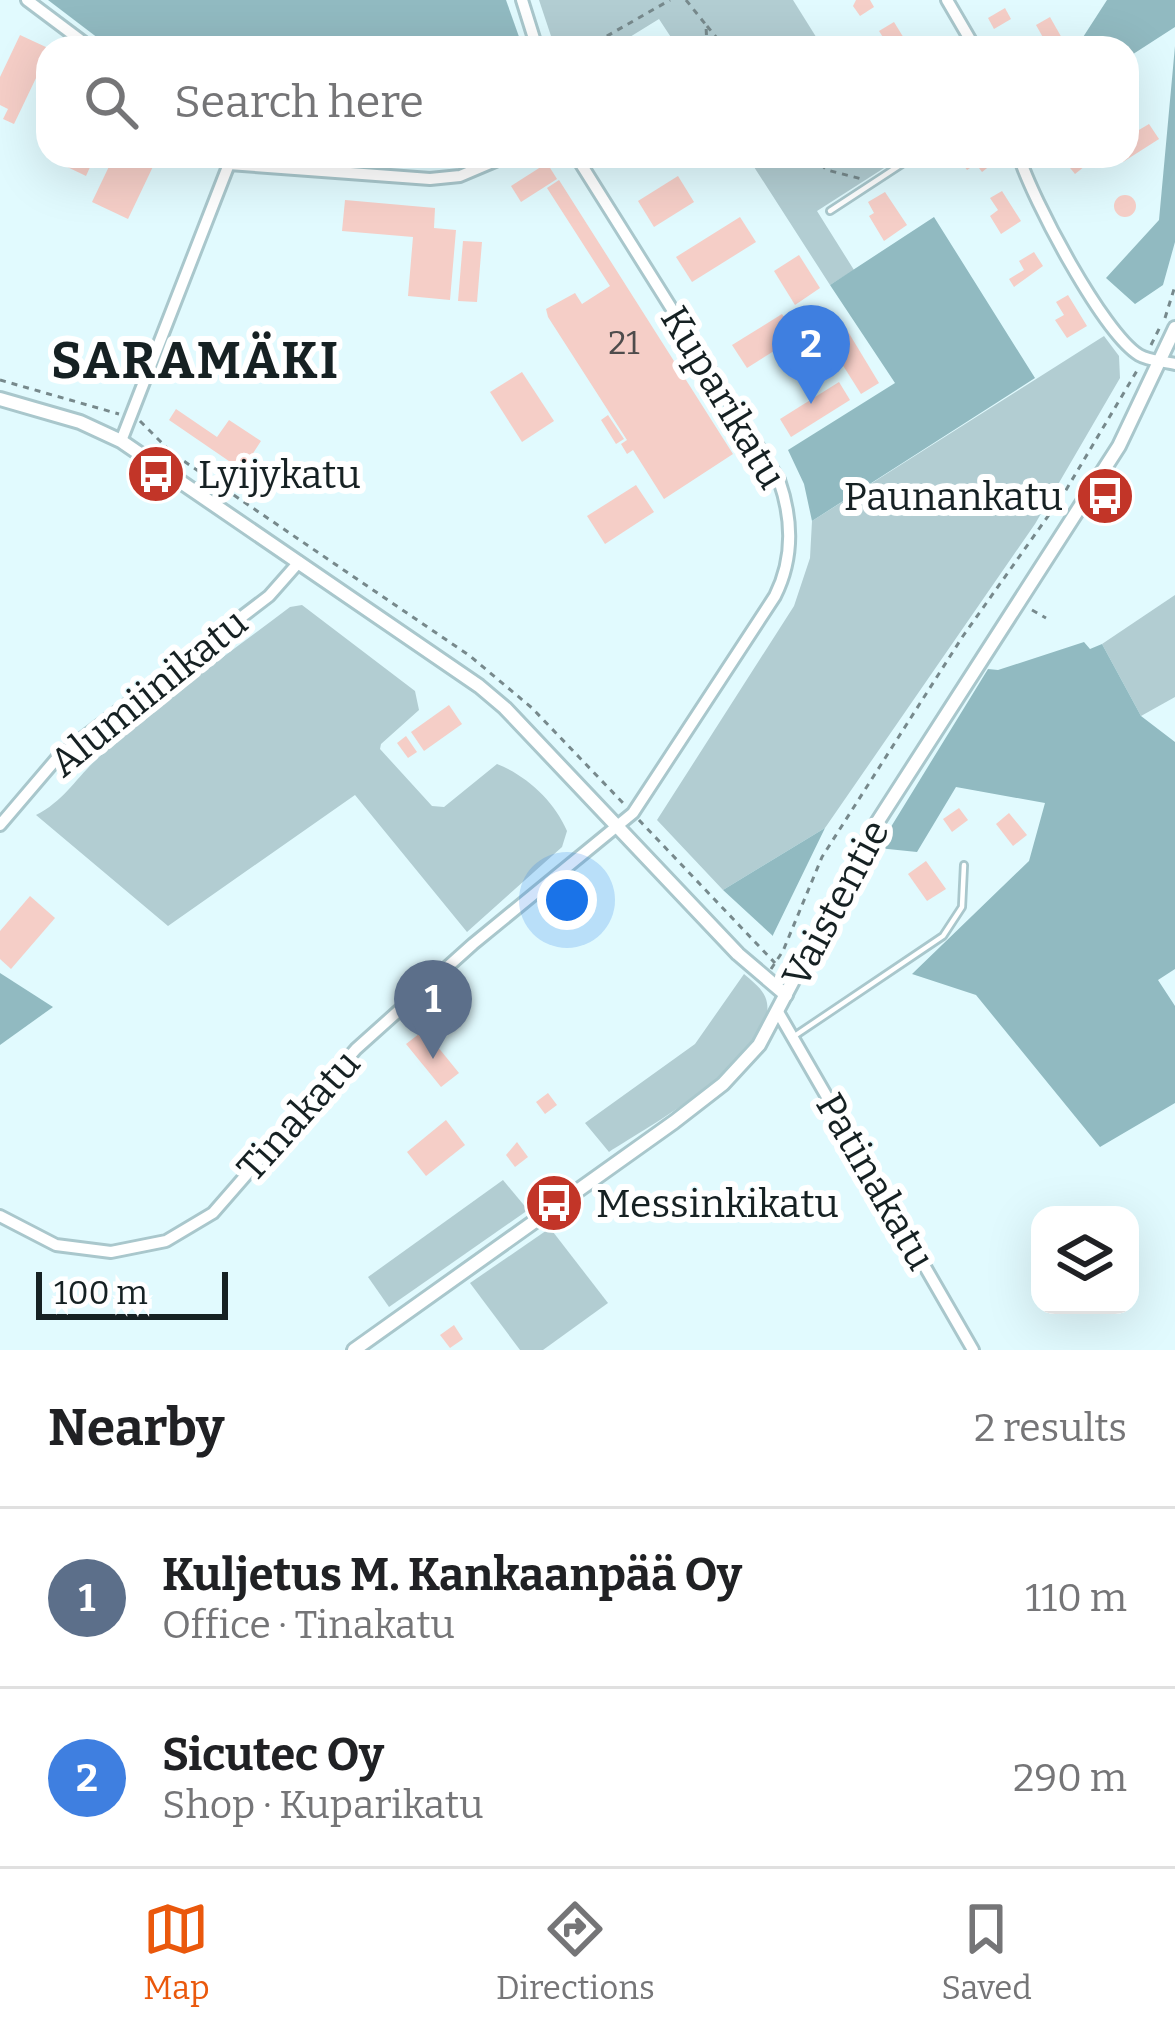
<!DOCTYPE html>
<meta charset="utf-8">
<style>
body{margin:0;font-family:Bitter,serif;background:#f6f6f6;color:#202124}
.controls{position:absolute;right:36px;bottom:36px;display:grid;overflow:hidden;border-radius:24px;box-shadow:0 12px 48px #0002}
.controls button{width:108px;height:108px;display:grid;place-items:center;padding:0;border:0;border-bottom:3px solid #e0e0e0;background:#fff;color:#202124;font:60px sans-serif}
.scale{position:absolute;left:36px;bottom:30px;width:192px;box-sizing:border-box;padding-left:12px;border:6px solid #162123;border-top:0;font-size:33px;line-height:42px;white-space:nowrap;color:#162123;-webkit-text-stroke:9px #fff;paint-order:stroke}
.you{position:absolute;left:567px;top:900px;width:42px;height:42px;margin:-30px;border:9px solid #fff;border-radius:50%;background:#1a73e8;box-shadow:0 0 0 18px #1a73e833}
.badge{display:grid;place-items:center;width:78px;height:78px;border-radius:50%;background:#ea580c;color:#fff;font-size:39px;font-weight:700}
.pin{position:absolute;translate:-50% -99px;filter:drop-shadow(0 3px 6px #0008)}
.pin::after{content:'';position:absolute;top:63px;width:42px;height:36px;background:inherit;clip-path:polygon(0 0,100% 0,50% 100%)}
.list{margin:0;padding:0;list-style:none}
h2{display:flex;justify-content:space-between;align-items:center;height:156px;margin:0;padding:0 48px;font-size:51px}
h2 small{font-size:39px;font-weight:400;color:#757577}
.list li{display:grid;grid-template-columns:78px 1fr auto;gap:36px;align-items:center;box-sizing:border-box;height:180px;padding:0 48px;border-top:3px solid #e0e0e0}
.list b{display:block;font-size:45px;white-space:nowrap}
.list p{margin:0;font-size:39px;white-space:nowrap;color:#757577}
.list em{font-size:39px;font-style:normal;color:#757577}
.icon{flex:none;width:66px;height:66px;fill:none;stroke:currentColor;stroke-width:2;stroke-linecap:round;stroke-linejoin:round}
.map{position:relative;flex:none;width:1175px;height:1350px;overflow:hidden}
.search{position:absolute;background:#fff;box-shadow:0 12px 48px #0002;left:36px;right:36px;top:36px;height:132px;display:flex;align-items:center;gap:30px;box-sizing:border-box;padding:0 42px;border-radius:36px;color:#757577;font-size:45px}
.sheet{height:516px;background:#fff}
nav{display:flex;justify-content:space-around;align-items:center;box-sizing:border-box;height:168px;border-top:3px solid #e0e0e0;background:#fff;font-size:33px;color:#757577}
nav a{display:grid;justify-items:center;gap:6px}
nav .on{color:#ea580c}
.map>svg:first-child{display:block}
</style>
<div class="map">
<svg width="1175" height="1350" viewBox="0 0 1175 1350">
<rect width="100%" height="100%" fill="#e1fafe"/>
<g fill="#b2cdd2">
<polygon points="539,0 793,0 823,48 678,48 659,19 612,48 555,48"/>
<polygon points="747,156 892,156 895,161 817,211 854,270 830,285"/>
<polygon points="1104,336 1119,356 1120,378 1035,524 825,828 723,890 657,820 794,606 810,558 812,521"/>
<polygon points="1175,595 1175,697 1141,716 1102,644"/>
<path d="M302 605 415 691 419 710 381 744 380 749 432 806 444 807 497 764C527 776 554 801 567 831L562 847 467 932 355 795 168 926 36 815C64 801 76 778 98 758 157 703 226 656 290 607Z"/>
<path d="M744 974C753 982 765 990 767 1003 776 1056 648 1127 609 1152L585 1123 695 1044Z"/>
<polygon points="503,1180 528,1210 389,1307 368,1277"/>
<polygon points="550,1228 608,1303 543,1350 520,1350 470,1283"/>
</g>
<g fill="#91bac1">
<polygon points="48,0 506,0 523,48 111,48"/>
<polygon points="1107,0 1175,0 1175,27 1127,58 1127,48 1076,48"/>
<polygon points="1175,46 1175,242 1163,285 1135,304 1106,278 1159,220"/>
<polygon points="305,156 471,156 418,166"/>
<polygon points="934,217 1035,378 812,521 804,484 788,450 895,383 830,285"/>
<polygon points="1084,642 1090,649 1102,644 1141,716 1175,742 1175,969 1158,980 1175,1006 1175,1103 1100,1147 976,995 912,974 1029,861 1045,803 956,787 917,852 878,848 988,669 998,670"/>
<polygon points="825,828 773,935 773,936 723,890"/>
<polygon points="0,973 53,1007 0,1045"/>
</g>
<g fill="#f5cec7">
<polygon points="856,0 870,0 874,7 860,16 853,6"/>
<polygon points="1005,8 1011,19 994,29 988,18"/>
<polygon points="1050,17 1063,40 1049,48 1036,25"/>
<polygon points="894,22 910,48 890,48 879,31"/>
<polygon points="20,35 48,48 48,53 14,124 3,119 8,109 0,105 0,77"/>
<polygon points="1149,124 1159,139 1123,162 1119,156 1127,156 1127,137"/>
<polygon points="60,156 95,156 86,176 57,162"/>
<polygon points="114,156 158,156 128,219 92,202"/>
<polygon points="957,156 985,156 991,165 982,172 976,164 967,170"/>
<polygon points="1076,156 1085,166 1075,174 1066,163"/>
<polygon points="547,163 557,179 521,202 511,186"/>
<polygon points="678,176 694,202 654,227 638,201"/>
<polygon points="559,180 733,454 664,499 633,450 627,454 621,444 627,440 548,317 546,309 575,293 582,304 610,286 547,188"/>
<polygon points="1002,191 1021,221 1001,234 990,216 998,210 990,198"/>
<polygon points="885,192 907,225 884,241 869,216 874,213 868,202"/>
<circle cx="1125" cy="206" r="11"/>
<polygon points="345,200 435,208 434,228 456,230 450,300 408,296 413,237 342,231"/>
<polygon points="740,217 756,242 692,282 676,257"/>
<polygon points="463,241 482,242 477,302 458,301"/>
<polygon points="1034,252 1043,266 1014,287 1009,279 1024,270 1019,261"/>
<polygon points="799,255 820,288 795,305 774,271"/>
<polygon points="1068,295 1087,326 1067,338 1055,320 1064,315 1056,302"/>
<polygon points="782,314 796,337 747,368 732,345"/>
<polygon points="844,325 879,383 861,394 825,337"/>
<polygon points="522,372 554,421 522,442 490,392"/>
<polygon points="839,382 850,400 791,437 780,419"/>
<polygon points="176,409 217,437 229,420 261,441 242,470 169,420"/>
<polygon points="608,415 624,439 616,444 601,420"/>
<polygon points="636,485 654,512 605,544 587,516"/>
<polygon points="449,705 462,724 424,751 411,732"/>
<polygon points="406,736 417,752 408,758 397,743"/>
<polygon points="959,808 968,820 952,832 943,819"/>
<polygon points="1009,813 1027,835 1013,846 996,824"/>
<polygon points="926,861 946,889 927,901 908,874"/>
<polygon points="30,896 55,918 11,969 0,959 0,931"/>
<polygon points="424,1030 459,1073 441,1087 406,1044"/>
<polygon points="548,1093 557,1105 545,1114 536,1102"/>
<polygon points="446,1120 465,1145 426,1176 407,1152"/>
<polygon points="517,1142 528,1157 515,1167 506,1155"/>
<polygon points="454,1325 463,1339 450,1348 440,1335"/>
</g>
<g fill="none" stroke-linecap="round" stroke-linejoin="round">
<defs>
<g id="service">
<polyline points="830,211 914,156"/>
<polyline points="793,1037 943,936 962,907 964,865"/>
</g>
<g id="minor">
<polyline points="27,0 91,48"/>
<polyline points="522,0 537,48"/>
<polyline points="947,0 975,48"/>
<polyline points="222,156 229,164 430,179 460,176 507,156"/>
<path d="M1019 156C1032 199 1103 333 1139 355 1149 361 1163 361 1175 364"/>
<polyline points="121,441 229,164"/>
<polyline points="0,825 58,757 269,596 299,562"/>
<polyline points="778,1012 973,1350"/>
<path d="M0 1216 56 1245 111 1252 166 1241 213 1213 356 1049 473 944 633 813 775 596C794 558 793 520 779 480L576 156"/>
</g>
<g id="tertiary">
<polyline points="0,399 80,422 121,441 479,686 505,708 738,954 786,995"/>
<polyline points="354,1350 674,1122 723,1084 759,1045 873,829 1119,446 1175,328"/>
</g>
</defs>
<use href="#service" stroke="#a9c7cc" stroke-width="10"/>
<use href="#minor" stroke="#a9c7cc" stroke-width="16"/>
<use href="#tertiary" stroke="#a9c7cc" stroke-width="18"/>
<g stroke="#77898c" stroke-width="3" stroke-dasharray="6 6" stroke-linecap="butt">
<polyline points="686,0 706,25 707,48"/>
<polyline points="707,26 725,48"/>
<polyline points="586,48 670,0"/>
<polyline points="812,156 827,170 862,179"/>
<polyline points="1165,318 1175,286"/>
<polyline points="1151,345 1160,327"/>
<polyline points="0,380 119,414"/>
<polyline points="140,421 172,453 470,656 532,708 624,804"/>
<polyline points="1032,610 1046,618"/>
<polyline points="639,820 775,963"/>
<polyline points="771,969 783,951 822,857 963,636 1063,495 1138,369"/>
</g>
<use href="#service" stroke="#fff" stroke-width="4.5"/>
<use href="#minor" stroke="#fff" stroke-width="10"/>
<use href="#tertiary" stroke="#fff" stroke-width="12"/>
</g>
<defs>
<symbol id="bus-disc" viewBox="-11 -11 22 22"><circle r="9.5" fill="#c23528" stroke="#fff"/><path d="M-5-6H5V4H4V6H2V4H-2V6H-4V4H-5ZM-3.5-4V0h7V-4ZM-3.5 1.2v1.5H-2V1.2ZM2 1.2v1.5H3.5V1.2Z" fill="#fff"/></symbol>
</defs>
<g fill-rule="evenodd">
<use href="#bus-disc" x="123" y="441" width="66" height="66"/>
<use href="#bus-disc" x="1072" y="463" width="66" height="66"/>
<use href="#bus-disc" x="521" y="1170" width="66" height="66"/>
</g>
<g text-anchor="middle" stroke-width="12" stroke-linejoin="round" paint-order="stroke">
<g font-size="33" fill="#4e4c4c">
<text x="624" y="354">21</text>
</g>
<g font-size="39" fill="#162123" stroke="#fff">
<text transform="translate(724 397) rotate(59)" y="14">Kuparikatu</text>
<text transform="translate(148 692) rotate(-39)" y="14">Alumiinikatu</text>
<text transform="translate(835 903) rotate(-62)" y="14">Vaistentie</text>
<text transform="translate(298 1115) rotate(-48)" y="14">Tinakatu</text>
<text transform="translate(876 1181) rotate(60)" y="14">Patinakatu</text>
</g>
<g font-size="39" fill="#162123" stroke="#fff" text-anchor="start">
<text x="198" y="488">Lyijykatu</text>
<text x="1063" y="510" text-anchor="end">Paunankatu</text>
<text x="596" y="1217">Messinkikatu</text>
</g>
<g font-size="51" font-weight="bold" letter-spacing="3" fill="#162123" stroke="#fff">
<text x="196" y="378">SARAMÄKI</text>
</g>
</g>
</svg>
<div class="controls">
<button><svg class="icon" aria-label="layers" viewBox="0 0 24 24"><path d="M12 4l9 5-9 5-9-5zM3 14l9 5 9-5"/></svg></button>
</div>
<div class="scale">100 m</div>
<div class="you"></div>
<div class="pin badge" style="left:433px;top:1059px;background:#5c6f8a">1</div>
<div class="pin badge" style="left:811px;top:404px;background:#3f7fe0">2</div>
<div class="search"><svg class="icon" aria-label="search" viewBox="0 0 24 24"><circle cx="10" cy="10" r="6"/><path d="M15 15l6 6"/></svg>Search here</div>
</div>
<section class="sheet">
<h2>Nearby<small>2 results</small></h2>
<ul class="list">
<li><span class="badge" style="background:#5c6f8a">1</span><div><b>Kuljetus M. Kankaanpää Oy</b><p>Office · Tinakatu</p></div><em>110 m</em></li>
<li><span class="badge" style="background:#3f7fe0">2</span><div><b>Sicutec Oy</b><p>Shop · Kuparikatu</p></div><em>290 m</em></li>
</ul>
</section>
<nav>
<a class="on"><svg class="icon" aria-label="map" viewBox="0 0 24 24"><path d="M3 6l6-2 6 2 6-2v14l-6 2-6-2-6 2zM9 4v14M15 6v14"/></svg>Map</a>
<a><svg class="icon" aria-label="directions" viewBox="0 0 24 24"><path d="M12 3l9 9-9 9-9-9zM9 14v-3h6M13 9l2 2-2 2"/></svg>Directions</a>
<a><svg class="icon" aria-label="saved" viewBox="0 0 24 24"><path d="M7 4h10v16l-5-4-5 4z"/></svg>Saved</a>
</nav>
